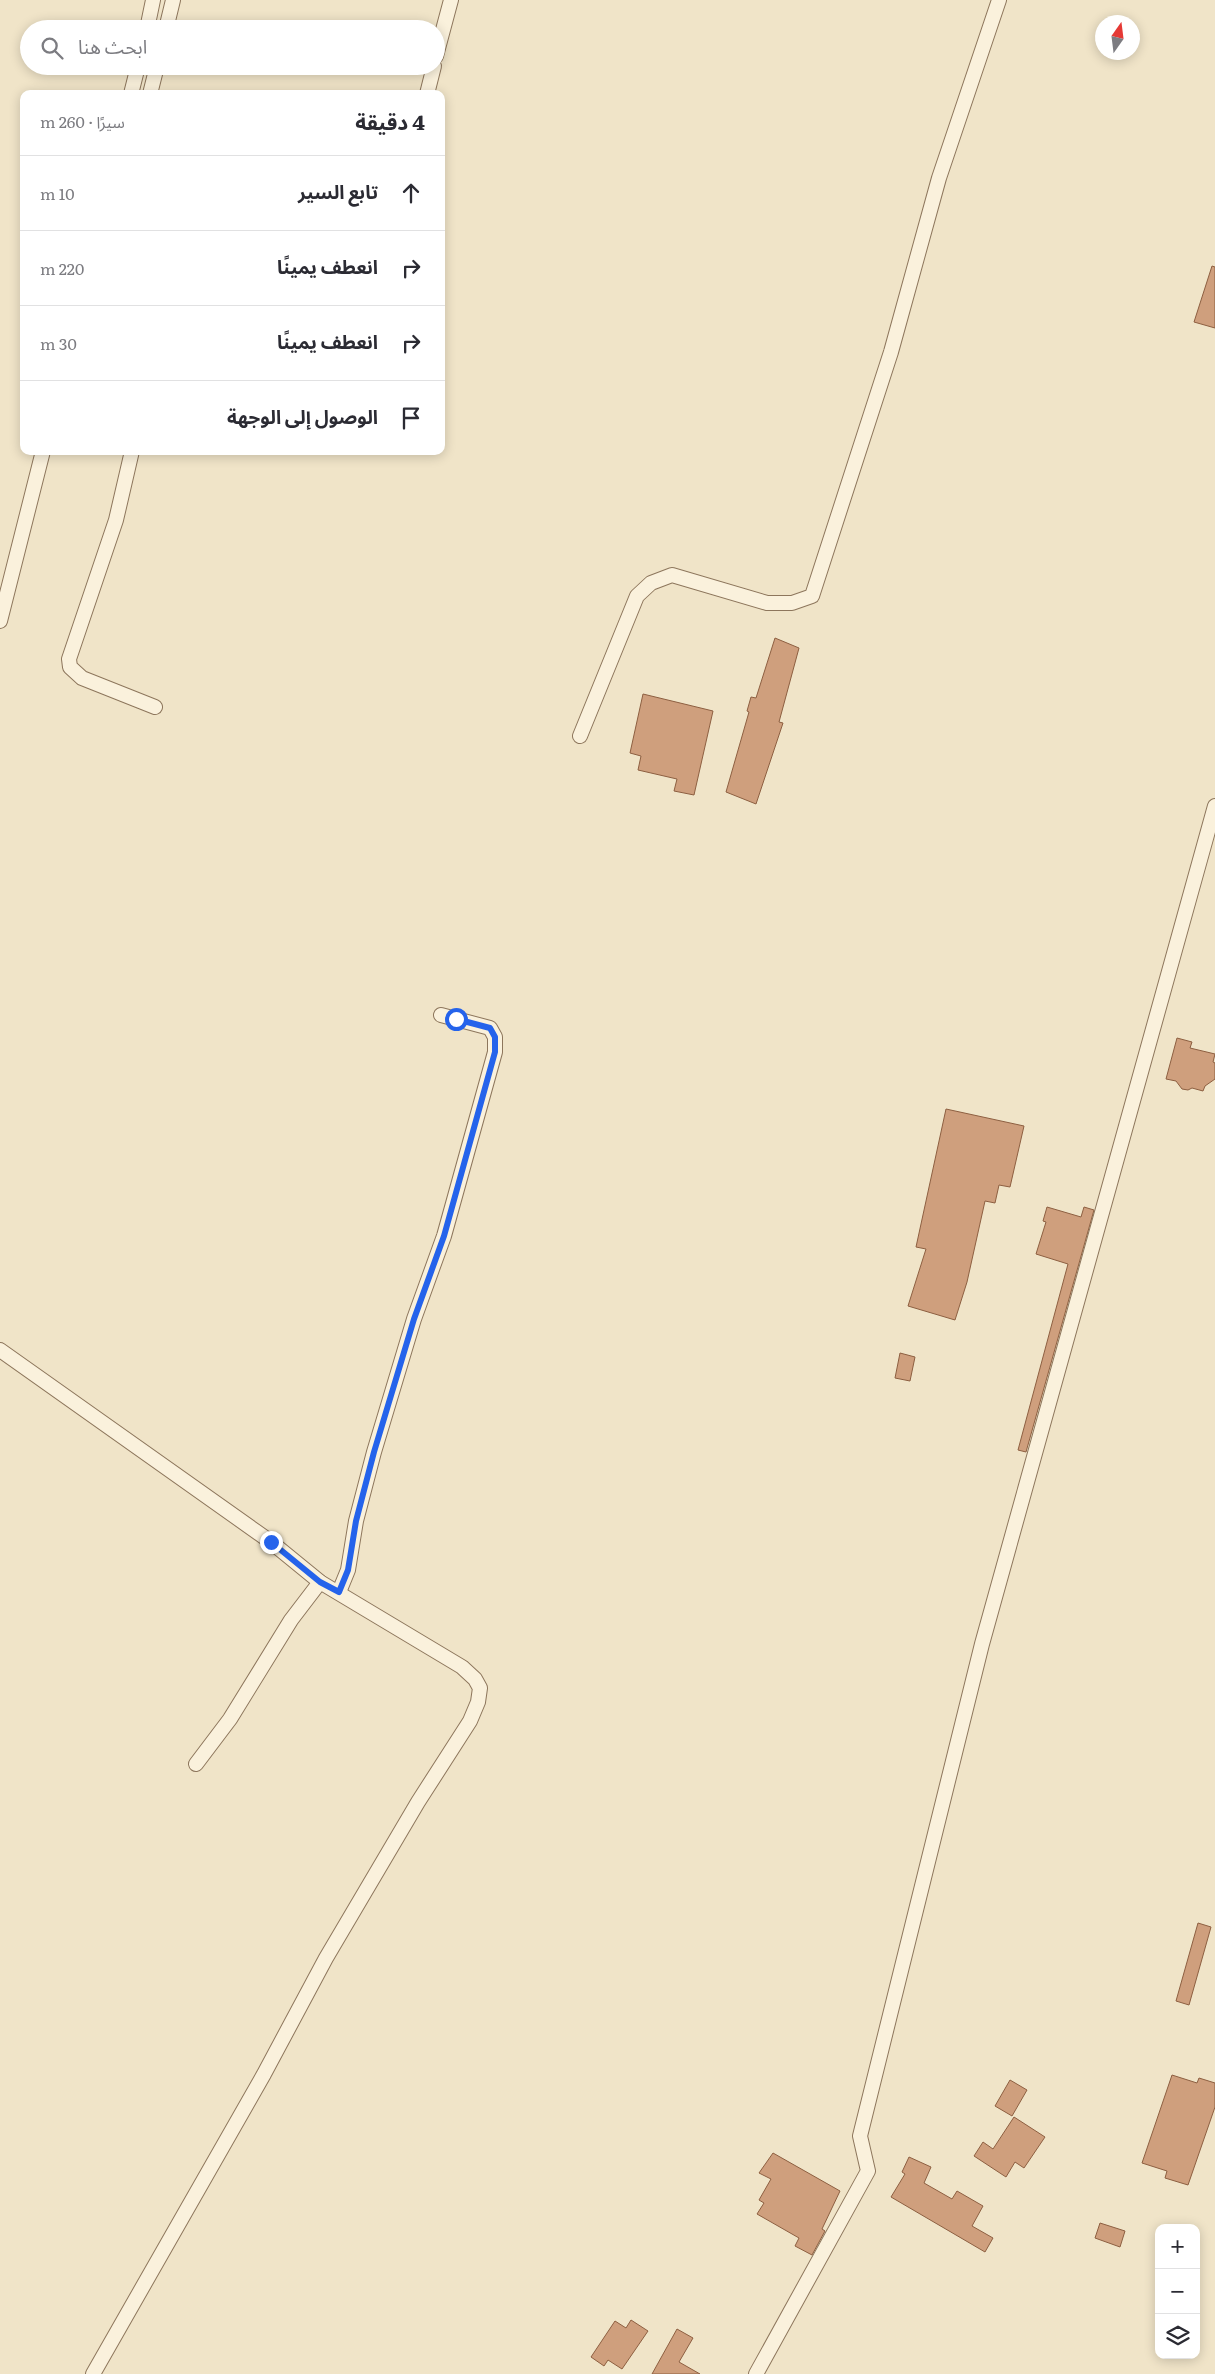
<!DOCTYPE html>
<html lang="ar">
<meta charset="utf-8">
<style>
body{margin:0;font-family:Literata,"Noto Sans Arabic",serif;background:#f2f2f3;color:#2b2b33;direction:rtl}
.controls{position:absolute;right:15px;bottom:15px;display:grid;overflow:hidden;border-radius:10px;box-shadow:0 2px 12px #0003}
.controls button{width:45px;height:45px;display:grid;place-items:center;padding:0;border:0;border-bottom:1px solid #e1e1e2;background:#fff;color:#2b2b33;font:25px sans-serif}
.compass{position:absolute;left:1095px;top:15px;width:45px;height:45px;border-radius:50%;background:#fff;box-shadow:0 2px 12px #0003;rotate:14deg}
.stop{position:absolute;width:15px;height:15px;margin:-11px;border:4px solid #2563eb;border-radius:50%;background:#fff}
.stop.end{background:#2563eb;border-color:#fff;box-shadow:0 1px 5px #0008}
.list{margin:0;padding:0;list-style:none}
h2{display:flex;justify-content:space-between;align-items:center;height:65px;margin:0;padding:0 20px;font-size:21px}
h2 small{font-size:16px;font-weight:400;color:#7c7c81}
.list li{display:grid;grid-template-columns:32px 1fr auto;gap:15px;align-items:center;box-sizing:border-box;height:75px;padding:0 20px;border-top:1px solid #e1e1e2}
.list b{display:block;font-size:19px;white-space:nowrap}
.list em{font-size:16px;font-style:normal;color:#7c7c81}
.icon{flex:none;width:28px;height:28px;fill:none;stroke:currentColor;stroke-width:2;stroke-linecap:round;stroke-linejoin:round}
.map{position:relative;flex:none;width:1215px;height:2374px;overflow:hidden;direction:ltr}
.search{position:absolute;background:#fff;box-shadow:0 2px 12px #0003;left:20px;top:20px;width:425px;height:55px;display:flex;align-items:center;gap:12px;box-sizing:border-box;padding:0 18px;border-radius:28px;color:#7c7c81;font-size:19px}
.panel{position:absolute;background:#fff;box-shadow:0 2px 12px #0003;left:20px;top:90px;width:425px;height:365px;border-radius:10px;direction:rtl}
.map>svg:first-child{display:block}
</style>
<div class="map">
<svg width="1215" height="2374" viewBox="0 0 1215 2374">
<rect width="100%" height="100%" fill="#f0e4c8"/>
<g fill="#cf9f7d" stroke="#8d5f41">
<polygon points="1212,266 1215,267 1215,328 1194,322"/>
<polygon points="775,638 799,648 779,722 783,723 756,804 726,792 749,712 747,711 751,697 756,698"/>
<polygon points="643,694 713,711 694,795 674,791 677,779 638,770 641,756 630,753"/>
<polygon points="1177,1038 1192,1042 1190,1048 1215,1054 1213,1062 1215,1063 1215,1079 1205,1086 1203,1091 1192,1088 1188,1090 1182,1089 1176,1081 1166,1079"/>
<polygon points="946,1109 1024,1126 1010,1187 999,1185 995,1203 985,1201 967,1282 955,1320 908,1306 926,1249 916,1247"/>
<polygon points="1047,1207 1081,1217 1084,1207 1094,1210 1026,1452 1018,1450 1068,1264 1036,1254 1046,1222 1043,1221"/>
<polygon points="900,1353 915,1357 910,1381 895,1378"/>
<polygon points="1198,1923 1211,1927 1189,2005 1176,2001"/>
<polygon points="1172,2075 1197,2083 1199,2078 1215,2083 1215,2107 1188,2185 1165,2178 1167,2171 1142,2163"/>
<polygon points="1010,2080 1027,2090 1012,2116 995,2106"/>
<polygon points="1014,2117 1045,2137 1024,2168 1015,2162 1006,2177 974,2156 983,2142 993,2149"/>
<polygon points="773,2153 840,2191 822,2229 825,2231 812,2255 795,2246 799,2238 757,2214 764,2203 759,2200 771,2179 759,2173"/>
<polygon points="909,2157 931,2167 924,2183 952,2199 957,2191 983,2206 972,2226 993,2238 985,2252 891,2197 905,2174 902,2172"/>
<polygon points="1100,2223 1125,2231 1120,2247 1095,2238"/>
<polygon points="631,2320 648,2331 622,2369 608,2360 604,2366 591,2357 615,2321 626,2328"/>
<polygon points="677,2329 693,2338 679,2362 700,2374 652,2374"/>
</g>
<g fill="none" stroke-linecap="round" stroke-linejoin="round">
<defs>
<g id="street">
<polyline points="147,29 153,0"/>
<polyline points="166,29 173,0"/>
<polyline points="436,56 451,0"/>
<polyline points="131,94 138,66"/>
<polyline points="150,94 157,66"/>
<polyline points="427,94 434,66"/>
<polyline points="132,451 116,520 69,659 70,667 82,678 155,707"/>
<polyline points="0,621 43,451"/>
<polyline points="580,736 637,596 651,583 672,575 767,603 792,603 812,596 891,352 939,178 999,0"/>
<polyline points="0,1350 271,1542 320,1582 462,1667 475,1679 480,1688 478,1702 470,1721 418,1802 326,1958 264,2074 93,2374"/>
<polyline points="339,1592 348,1570 356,1521 374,1452 414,1319 444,1236 495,1052 495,1037 490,1028 441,1015"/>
<polyline points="196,1764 230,1719 291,1620 320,1582"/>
<polyline points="756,2374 868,2171 860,2136 982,1644 1215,806"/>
</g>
</defs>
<use href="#street" stroke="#8d765c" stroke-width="16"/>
<use href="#street" stroke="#faf1dc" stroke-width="14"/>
</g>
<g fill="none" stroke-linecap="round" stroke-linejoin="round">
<polyline stroke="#2563eb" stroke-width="6" points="271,1542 320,1582 339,1592 348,1570 356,1521 374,1452 414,1319 444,1236 495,1052 495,1037 490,1028 456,1019"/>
</g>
</svg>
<div class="controls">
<button>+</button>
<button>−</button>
<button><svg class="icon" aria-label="layers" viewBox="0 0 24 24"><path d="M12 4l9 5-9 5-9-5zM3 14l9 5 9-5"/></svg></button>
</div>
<svg class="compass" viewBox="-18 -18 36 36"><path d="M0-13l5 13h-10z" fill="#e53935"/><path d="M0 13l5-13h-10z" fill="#7c7c81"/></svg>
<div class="stop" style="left:456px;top:1019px"></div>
<div class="stop end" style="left:271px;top:1542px"></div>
<div class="search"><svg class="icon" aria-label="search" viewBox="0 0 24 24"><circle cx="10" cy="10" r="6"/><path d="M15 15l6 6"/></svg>ابحث هنا</div>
<section class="panel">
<h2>4 دقيقة<small>سيرًا · 260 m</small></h2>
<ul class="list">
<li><svg class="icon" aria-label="ahead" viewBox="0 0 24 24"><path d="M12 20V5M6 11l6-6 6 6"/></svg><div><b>تابع السير</b></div><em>10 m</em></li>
<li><svg class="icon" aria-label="right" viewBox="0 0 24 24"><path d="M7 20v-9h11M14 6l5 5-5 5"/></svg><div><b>انعطف يمينًا</b></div><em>220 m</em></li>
<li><svg class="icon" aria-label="right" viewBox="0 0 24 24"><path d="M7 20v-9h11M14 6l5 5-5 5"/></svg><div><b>انعطف يمينًا</b></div><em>30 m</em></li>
<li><svg class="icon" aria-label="arrive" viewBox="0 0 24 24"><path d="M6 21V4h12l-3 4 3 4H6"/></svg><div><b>الوصول إلى الوجهة</b></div></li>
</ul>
</section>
</div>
